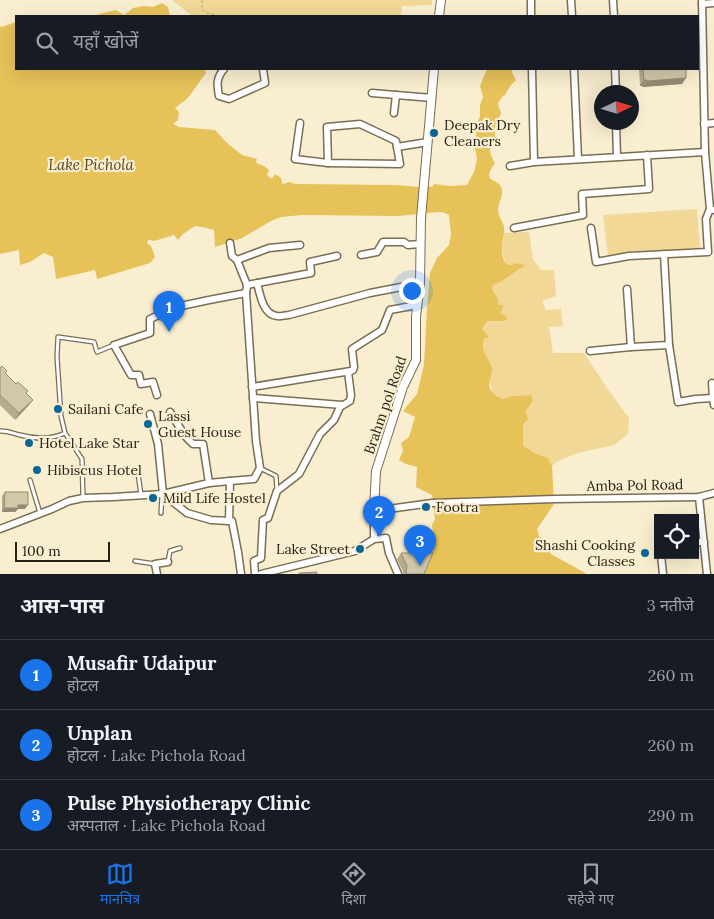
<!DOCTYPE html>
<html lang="hi">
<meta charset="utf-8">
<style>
body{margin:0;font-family:Lora,"Noto Sans Devanagari",serif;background:#242831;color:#f1f3f6}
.controls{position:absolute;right:15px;bottom:15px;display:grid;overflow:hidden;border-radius:0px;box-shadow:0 5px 20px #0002}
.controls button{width:45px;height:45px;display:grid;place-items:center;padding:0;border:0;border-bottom:1px solid #363941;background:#171b24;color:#f1f3f6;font:25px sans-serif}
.compass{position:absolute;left:594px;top:85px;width:45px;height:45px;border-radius:50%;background:#171b24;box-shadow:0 5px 20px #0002;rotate:86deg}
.scale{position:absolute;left:15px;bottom:12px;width:95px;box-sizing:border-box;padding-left:5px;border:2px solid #262116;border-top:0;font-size:14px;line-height:18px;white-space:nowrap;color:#262116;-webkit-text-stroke:4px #faeed0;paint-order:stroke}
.you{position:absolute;left:411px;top:290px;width:18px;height:18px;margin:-12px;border:4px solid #fff;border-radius:50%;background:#1a73e8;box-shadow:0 0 0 8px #1a73e833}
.badge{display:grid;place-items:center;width:32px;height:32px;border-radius:50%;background:#1a73e8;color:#fff;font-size:16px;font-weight:700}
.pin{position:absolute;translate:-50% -41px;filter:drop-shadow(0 1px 2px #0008)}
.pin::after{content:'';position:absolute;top:26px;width:18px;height:15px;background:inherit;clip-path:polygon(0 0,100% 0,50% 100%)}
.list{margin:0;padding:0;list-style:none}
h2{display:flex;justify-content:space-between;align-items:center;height:65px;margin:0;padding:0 20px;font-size:21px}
h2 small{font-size:16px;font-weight:400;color:#9ea1a6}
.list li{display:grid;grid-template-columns:32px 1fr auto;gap:15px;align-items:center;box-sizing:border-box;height:70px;padding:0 20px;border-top:1px solid #363941}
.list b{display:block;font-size:19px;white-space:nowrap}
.list p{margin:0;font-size:16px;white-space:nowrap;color:#9ea1a6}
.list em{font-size:16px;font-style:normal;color:#9ea1a6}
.icon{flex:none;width:28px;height:28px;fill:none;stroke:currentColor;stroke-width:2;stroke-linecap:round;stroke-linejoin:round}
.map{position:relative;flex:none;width:714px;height:574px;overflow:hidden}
.search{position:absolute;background:#171b24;box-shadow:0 5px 20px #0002;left:15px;right:15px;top:15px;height:55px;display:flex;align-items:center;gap:12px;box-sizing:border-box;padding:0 18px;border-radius:0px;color:#9ea1a6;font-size:19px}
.sheet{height:275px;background:#171b24}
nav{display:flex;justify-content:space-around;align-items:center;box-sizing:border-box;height:70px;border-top:1px solid #363941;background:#171b24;font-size:14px;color:#9ea1a6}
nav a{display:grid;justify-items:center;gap:2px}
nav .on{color:#1a73e8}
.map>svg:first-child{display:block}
</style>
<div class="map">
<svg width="714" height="574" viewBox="0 0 714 574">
<rect width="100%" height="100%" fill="#faeed0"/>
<g fill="#f1d897">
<polygon points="172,0 432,0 432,5 402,6 401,16 192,16"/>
<polygon points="697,209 700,249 608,256 603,215"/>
<path d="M529 232 533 259 541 270H554L556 296 542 301 546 310 561 309 563 326 549 327 553 353H584L607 388 629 418 628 434 614 445 578 453 558 461 552 466 548 458C538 455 530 452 523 445V424L528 420 526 411 530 395 513 396 502 399 492 392 482 348V343L484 339 488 338 482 329 487 321H504L508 319 499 314 504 305H498L495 294 492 289 493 284 502 281 524 265 517 263 510 265 505 263 502 248 504 233Z"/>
</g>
<g fill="#e7c259">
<polygon points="162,3 168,7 170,16 96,16 99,14 116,10 124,15 133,8 144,6 153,7"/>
<polygon points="16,22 16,69 205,69 206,73 187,99 175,108 179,112 178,120 173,124 179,127 215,130 227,143 242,155 257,159 256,162 258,164 264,166 269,170 267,175 272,179 275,174 281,178 282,183 283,184 289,182 296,184 396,185 420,187 418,214 398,216 302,215 281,217 271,221 242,238 215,247 214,230 207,228 195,226 183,234 178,240 174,235 154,241 150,240 148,240 147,243 151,246 155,257 150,263 97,279 95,270 56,279 53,257 44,253 30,262 20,265 19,250 0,254 0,26 2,27"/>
<path d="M487 69H513L512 72 516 80 510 86 505 95 502 97 498 103 499 108 501 112C501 115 499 117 498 120 493 127 495 134 496 141L493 142C488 150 490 155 495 163 479 185 500 176 502 190 503 196 499 202 498 209 498 216 503 221 504 227 505 234 502 241 502 247 501 252 503 258 505 263L510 265 517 263 525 265 502 281 493 285 492 289 498 299V305H504L500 314 505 315 508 319 504 321H487L482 329 489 337 484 339C479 350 490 359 492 369 493 376 485 383 492 392 494 395 500 397 502 399L513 396 531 395 533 400 526 411 528 420 523 424V445C531 452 538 455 548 458L552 466 554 504 537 529 539 536 545 541 551 554 587 574H422L431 554 433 532 432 525 435 519 432 495 416 487 417 467 406 464 399 460 403 451 401 443 409 437 415 417 403 411 417 394 424 365 427 308 430 273 437 258 449 245 451 235 449 215 442 212 425 213 428 186 432 187 434 184 449 186 467 185 474 172 477 159 475 148 477 124 480 116V105L483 97 480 86Z"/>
</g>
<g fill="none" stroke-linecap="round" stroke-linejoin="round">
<defs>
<g id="service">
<path d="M0 431C9 431 12 433 20 435 35 439 50 440 65 433"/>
<polyline points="260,468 276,476 277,490"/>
<polyline points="138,473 141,495"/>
<polyline points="30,480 40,513"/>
<polyline points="83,497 82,459 65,433 61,416 57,357 58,337 94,342 97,352 114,345"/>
<polyline points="161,513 162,495"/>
<polyline points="135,561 155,564"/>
<polyline points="168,562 170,551 180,548"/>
</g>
<g id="minor">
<polyline points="531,0 531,16"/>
<polyline points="571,0 572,16"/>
<polyline points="613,0 614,16"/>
<polyline points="702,0 705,152 710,209 714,210"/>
<polyline points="702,4 714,3"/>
<path d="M224 69C216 78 217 85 219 96L229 99 265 83 263 69"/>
<polyline points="532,69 534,162 705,152"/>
<polyline points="574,69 578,159"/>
<polyline points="615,69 616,92"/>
<polyline points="372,93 432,98"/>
<polyline points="394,113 396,95"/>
<polyline points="616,122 617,157"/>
<polyline points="300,123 295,159 328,163"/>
<polygon points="360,124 396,141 400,164 328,163 327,127"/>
<polyline points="704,124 714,123"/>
<polyline points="397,147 428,142"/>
<polyline points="510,166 534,162"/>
<polyline points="514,228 583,215 582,194 649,189 647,155"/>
<polyline points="591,228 596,262 629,256 708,252 706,219 710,209"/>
<polyline points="230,243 232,256 237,260 247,285 246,293 256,441 260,468 254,479 230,481"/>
<polyline points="664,254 669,345 678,402 696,399 713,398 714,405"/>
<polyline points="361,255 377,252 383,242 404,242 408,245 420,244"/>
<polyline points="237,260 269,248 300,245"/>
<path d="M257 283C260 294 263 315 277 316 280 317 285 315 289 315L370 293 401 287 409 293 419 291"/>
<polyline points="247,285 311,273 310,262 337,256"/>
<polyline points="627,289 631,347"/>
<polyline points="590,351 631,347 669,345"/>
<polyline points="712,383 713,398"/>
<polyline points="252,387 351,371 353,370 354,367 352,349 382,330 390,310 417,305"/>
<polyline points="157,395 153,382 141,384 139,375 131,375 114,345 150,333 150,319 176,307 209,300 246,293"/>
<polyline points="253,398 342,405"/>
<polyline points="170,412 185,436 193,444 203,444 209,483 230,481 229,521 232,521 238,552 241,574"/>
<polyline points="150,414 158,444 163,494 209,483"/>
<polyline points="699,497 707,574"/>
<polyline points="0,529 52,509 69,501 83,498 113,497 163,494 187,513 211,520 229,521"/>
<polyline points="374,539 374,511 432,503 555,499 699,497 714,493"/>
<polyline points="695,542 704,542"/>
<polyline points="661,555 663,574"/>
<polyline points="157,574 155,564 168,562"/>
<polyline points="255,574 254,561 261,558 263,520 268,518 277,491 299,474 320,434 334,420 340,407 350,401 351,395 348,372"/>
<polyline points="261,574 355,551 374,539 386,538 389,553 398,574"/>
</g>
<g id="tertiary">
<polyline points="439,16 441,0"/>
<polyline points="374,511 376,471 403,387 416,360 416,317 420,283 421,218 434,69"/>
</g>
</defs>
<use href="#service" stroke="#796e53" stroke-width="5.5"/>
<use href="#minor" stroke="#796e53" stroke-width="9"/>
<use href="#tertiary" stroke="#796e53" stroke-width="10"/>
<polyline stroke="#a9a089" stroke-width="1" stroke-dasharray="2.5 2.5" stroke-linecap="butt" points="202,0 202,9 205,12 218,16"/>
<use href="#service" stroke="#fff" stroke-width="3"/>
<use href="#minor" stroke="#fff" stroke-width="6"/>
<use href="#tertiary" stroke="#fff" stroke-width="8"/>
</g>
<g fill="#b5ab91">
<polygon points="639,69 686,69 682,84 642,87 642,86 640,86"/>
<polygon points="0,368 33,400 28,406 15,420 0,405"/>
<polygon points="5,492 25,509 18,509 15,512 2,512 2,496"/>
<polygon points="401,553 424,574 402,574 403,572 397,559"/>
</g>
<g fill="#938b76">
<polygon points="686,78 682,84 642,87 647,81"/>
<polygon points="644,80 647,80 642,86 640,86"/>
<polygon points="33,400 28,406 15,420 19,413"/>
<polygon points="18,505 28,505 25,509 18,509 15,512 2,512 4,508"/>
</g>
<g fill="#d2c7a9" stroke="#938b76">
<polygon points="643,69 686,69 686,78 647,81 647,80 644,80"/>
<polygon points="2,366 7,371 5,373 16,384 18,382 28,391 26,393 33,400 19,413 0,395 0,368"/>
<polygon points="5,492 28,492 28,505 18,505 18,508 4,508"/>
<polygon points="401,553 433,553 424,574 407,574 406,572 407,566"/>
<polygon points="317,572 317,574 299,574 299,573"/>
</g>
<g fill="#086796" stroke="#faeed0" stroke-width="2">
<circle cx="434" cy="133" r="5"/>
<circle cx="58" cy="409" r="5"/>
<circle cx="148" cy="424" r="5"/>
<circle cx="29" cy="443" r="5"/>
<circle cx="37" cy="470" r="5"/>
<circle cx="153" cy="498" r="5"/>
<circle cx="426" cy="507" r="5"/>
<circle cx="360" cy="549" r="5"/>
<circle cx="645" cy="553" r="5"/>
</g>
<g text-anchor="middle" stroke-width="4.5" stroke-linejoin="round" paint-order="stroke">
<g font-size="14" fill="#262116" stroke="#faeed0" text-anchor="start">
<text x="444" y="130">Deepak Dry<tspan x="444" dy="16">Cleaners</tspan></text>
<text x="68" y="414">Sailani Cafe</text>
<text x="158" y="421">Lassi<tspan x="158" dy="16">Guest House</tspan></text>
<text x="39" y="448">Hotel Lake Star</text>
<text x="47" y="475">Hibiscus Hotel</text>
<text x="163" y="503">Mild Life Hostel</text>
<text x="436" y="512">Footra</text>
<text x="635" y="550" text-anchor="end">Shashi Cooking<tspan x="635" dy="16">Classes</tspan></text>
<text x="350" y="554" text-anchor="end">Lake Street</text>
</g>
<g font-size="14" fill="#262116" stroke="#faeed0">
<text transform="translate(385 405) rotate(-71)" y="5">Brahm pol Road</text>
<text transform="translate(635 485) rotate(-1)" y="5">Amba Pol Road</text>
</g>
<g font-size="15" font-style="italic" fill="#57471c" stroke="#faeed0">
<text x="91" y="170">Lake Pichola</text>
</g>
</g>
</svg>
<div class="controls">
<button><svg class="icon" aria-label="locate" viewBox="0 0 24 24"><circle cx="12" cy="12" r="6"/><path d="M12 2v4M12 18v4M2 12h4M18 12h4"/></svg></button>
</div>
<svg class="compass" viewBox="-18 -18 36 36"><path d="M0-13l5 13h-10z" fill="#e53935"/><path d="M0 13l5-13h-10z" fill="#9ea1a6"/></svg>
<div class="scale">100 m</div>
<div class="you"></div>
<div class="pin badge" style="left:169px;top:332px">1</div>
<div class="pin badge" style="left:379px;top:537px">2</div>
<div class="pin badge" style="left:420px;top:566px">3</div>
<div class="search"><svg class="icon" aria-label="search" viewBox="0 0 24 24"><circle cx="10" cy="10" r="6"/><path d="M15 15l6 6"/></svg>यहाँ खोजें</div>
</div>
<section class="sheet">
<h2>आस-पास<small>3 नतीजे</small></h2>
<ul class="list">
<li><span class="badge">1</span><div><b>Musafir Udaipur</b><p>होटल</p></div><em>260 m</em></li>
<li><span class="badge">2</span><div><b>Unplan</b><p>होटल · Lake Pichola Road</p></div><em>260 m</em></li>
<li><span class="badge">3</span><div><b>Pulse Physiotherapy Clinic</b><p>अस्पताल · Lake Pichola Road</p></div><em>290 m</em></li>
</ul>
</section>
<nav>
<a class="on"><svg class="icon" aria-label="map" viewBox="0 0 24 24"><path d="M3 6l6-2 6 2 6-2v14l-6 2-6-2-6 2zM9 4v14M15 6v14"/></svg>मानचित्र</a>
<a><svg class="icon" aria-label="directions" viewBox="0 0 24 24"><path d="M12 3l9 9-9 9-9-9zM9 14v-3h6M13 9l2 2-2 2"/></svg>दिशा</a>
<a><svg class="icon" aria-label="saved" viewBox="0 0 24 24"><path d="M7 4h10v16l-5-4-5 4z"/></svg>सहेजे गए</a>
</nav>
